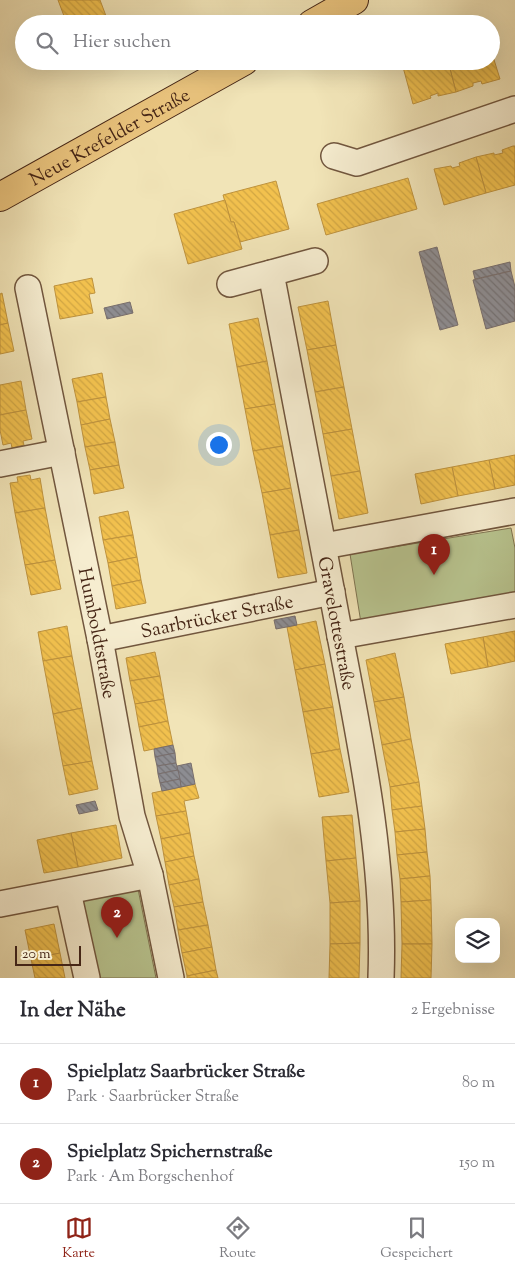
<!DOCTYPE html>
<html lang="de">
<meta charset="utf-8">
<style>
body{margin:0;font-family:"Sorts Mill Goudy",serif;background:#f7f7f7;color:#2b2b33}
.controls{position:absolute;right:15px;bottom:15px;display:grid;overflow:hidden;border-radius:10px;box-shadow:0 5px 20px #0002}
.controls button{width:45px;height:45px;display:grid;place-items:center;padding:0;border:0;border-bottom:1px solid #e1e1e2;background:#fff;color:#2b2b33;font:25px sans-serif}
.scale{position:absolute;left:15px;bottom:12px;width:66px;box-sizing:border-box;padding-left:5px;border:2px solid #462616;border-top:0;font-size:14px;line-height:18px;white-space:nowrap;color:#462616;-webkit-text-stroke:4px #f6edd0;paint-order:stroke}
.you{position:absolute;left:218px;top:444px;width:18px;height:18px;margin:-12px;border:4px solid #fff;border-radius:50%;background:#1a73e8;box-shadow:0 0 0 8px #1a73e833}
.badge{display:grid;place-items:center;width:32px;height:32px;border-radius:50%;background:#8f2418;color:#fff;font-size:16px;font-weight:700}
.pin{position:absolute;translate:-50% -41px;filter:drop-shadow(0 1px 2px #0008)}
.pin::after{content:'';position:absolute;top:26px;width:18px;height:15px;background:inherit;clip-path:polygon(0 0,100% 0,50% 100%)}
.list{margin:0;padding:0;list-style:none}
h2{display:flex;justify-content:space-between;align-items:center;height:65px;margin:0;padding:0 20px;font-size:21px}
h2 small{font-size:16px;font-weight:400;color:#7c7c81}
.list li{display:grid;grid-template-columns:32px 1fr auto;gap:15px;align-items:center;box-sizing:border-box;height:80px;padding:0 20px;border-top:1px solid #e1e1e2}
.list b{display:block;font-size:19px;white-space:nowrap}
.list p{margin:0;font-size:16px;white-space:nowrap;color:#7c7c81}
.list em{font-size:16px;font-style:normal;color:#7c7c81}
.icon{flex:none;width:28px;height:28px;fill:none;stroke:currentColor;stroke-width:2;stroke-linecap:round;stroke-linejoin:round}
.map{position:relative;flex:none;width:515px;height:978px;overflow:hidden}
.search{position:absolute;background:#fff;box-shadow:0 5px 20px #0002;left:15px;right:15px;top:15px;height:55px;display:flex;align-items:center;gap:12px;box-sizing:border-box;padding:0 18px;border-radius:28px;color:#7c7c81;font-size:19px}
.sheet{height:225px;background:#fff}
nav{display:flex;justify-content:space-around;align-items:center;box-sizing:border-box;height:70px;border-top:1px solid #e1e1e2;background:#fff;font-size:14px;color:#7c7c81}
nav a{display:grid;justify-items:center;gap:2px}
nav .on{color:#8f2418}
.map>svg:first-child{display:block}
</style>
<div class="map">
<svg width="515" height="978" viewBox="0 0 515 978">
<defs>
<pattern id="homes-back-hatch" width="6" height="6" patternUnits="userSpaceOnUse" patternTransform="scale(1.25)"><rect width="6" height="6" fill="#f2c14e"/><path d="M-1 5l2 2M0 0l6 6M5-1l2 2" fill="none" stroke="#d1a643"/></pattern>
<pattern id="industry-back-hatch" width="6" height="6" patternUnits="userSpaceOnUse" patternTransform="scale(1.25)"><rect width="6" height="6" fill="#8d8d92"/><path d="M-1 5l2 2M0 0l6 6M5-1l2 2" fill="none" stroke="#757376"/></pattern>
</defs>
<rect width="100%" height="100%" fill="#f1e4b7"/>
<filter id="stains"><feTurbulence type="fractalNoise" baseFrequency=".004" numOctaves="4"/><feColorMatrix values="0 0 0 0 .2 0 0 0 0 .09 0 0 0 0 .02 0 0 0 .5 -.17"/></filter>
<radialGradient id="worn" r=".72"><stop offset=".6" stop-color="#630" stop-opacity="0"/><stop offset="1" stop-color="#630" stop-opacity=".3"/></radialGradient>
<g fill="#b8c48f" stroke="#7f7552">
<polygon points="511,528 515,548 515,596 361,623 350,554"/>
<polygon points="138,889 156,978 94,978 78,898"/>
</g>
<g fill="url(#homes-back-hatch)" stroke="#be923d">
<polygon points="58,0 100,0 109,24 67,24"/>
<polygon points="491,50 500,79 482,84 481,81 473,83 473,86 456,92 448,61 491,61"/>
<polygon points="424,61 448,61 456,92 438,96 438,93 430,96 431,98 413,104 403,67"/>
<polygon points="513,146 515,146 515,185 486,193 476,157 494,153 494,155 503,153 502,150"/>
<polygon points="476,157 486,193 444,205 434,169 451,166 452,168 460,166 459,163"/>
<polygon points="408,178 417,209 326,235 317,204"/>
<polygon points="276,181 289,229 240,242 234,222 231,222 223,195"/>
<polygon points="225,200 231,222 234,222 242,249 188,264 174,214"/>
<polygon points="92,278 95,293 89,294 93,313 60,319 54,286"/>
<polygon points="2,293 8,323 0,325 0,294"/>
<polygon points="328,301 336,345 307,350 298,307"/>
<polygon points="258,318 267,361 237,367 229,324"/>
<polygon points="8,323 14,351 0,354 0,325"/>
<polygon points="336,345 344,387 315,392 307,350"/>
<polygon points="267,361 275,404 245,409 237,367"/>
<polygon points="102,373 106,397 77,402 72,379"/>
<polygon points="21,381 26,410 0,415 0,385"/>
<polygon points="344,387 352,429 323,434 315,392"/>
<polygon points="106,397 110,419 81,425 77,402"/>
<polygon points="275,404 283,446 253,451 245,409"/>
<polygon points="26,410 32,439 23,441 24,445 12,448 11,443 3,445 0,430 0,415"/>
<polygon points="110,419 115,442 85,447 81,425"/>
<polygon points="352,429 360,471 331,476 323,434"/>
<polygon points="115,442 119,465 90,470 85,447"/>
<polygon points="283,446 291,488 262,493 253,451"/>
<polygon points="515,455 515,485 495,489 489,460"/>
<polygon points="489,460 495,489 458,496 452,467"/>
<polygon points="119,465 124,488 94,494 90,470"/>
<polygon points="452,467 458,496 421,504 415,474"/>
<polygon points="360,471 368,513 339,519 331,476"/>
<polygon points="30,475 31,480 40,478 45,508 15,513 10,483 18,482 17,477"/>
<polygon points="291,488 299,530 270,535 262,493"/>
<polygon points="45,508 55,560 25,565 15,513"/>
<polygon points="128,511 133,535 103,540 99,517"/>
<polygon points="299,530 307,573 278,578 270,535"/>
<polygon points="133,535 137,557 108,563 103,540"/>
<polygon points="137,557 141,580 112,586 108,563"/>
<polygon points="55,560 61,589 31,595 25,565"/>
<polygon points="141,580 146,603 116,609 112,586"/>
<polygon points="316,621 325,664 295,670 287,627"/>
<polygon points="67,626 72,656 43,661 38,632"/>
<polygon points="515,631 515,661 488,667 483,637"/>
<polygon points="483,637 488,667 451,674 445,644"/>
<polygon points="155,652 160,676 130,681 126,658"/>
<polygon points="395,653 404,697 374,702 366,660"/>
<polygon points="72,656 82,708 53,714 43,661"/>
<polygon points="325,664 333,707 303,712 295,670"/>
<polygon points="160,676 164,699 135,704 130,681"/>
<polygon points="404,697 411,739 382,745 374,702"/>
<polygon points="164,699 168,721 139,727 135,704"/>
<polygon points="333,707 340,749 311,754 303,712"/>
<polygon points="82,708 92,761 63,766 53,714"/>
<polygon points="168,721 173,745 144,751 139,727"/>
<polygon points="411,739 419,782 390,787 382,745"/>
<polygon points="340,749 349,792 319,797 311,754"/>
<polygon points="92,761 98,789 69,795 63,766"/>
<polygon points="419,782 422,806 392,810 390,787"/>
<polygon points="195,784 199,798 184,801 186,811 156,816 152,793"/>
<polygon points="422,806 425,829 395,832 392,810"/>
<polygon points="186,811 190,833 161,839 156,816"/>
<polygon points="352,815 356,858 326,861 322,817"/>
<polygon points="116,825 122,858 78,867 71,833"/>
<polygon points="425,829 427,852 397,855 395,832"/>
<polygon points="71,833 78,867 44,873 37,840"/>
<polygon points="190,833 194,856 165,862 161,839"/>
<polygon points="427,852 430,876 400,879 397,855"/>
<polygon points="194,856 199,879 169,885 165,862"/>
<polygon points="356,858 360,901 330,903 326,861"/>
<polygon points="430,876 431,900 401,902 400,879"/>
<polygon points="199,879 203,902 174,907 169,885"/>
<polygon points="431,900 432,944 402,944 401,902"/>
<polygon points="360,901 360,943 330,944 330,903"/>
<polygon points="203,902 208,925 178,930 174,907"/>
<polygon points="54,924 60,953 31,959 25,930"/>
<polygon points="208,925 212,947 182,953 178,930"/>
<polygon points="360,943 359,978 329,978 330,944"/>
<polygon points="402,944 432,944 431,978 401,978"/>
<polygon points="212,947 216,970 187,976 182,953"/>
<polygon points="60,953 65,978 35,978 31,959"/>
<polygon points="216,970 218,978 187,978 187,976"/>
</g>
<g fill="url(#industry-back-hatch)" stroke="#786e6d">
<polygon points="437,247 458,325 440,330 419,252"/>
<polygon points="510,262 511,271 475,279 473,271"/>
<polygon points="511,271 515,287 515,321 486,329 473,280"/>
<polygon points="130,302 133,313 107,319 104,308"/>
<polygon points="295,616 297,625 276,629 274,620"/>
<polygon points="173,745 175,753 155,757 154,749"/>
<polygon points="175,753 176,763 157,766 155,757"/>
<polygon points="176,763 178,770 158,774 157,766"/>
<polygon points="191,763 195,784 181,787 177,766"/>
<polygon points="178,770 180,779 160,783 158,774"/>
<polygon points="180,779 181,787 162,791 160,783"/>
<polygon points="95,801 98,810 79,814 76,805"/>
</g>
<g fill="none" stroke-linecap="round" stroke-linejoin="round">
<defs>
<g id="minor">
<polyline points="334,156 357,163 515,109"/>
<path id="s1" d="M315 261 271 273C292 379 312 486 332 593 355 720 386 848 381 978"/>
<polyline points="230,284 271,273"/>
<path id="s2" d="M28 288 100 639 132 816 150 875 171 978"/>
<polyline points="0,464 62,452"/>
<polyline points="324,546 515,511"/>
<polyline points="340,636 515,605"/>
<path id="s3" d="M100 639 332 592"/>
<polyline points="68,892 87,978"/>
<polyline points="0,904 150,875"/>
</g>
<g id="major">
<polyline points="312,24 354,0"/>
<path id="s4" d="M0 197 244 61"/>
</g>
</defs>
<use href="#minor" stroke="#71563e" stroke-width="28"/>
<use href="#major" stroke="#462616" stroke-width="30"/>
<use href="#minor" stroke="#f6edd0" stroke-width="25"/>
<use href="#major" stroke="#e8c27c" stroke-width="28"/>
</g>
<g text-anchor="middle" stroke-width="5" stroke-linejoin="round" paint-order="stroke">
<g font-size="19" fill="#462616" stroke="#f6edd0">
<text dy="7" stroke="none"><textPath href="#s4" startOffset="125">Neue Krefelder Straße</textPath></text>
<text dy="7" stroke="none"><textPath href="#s3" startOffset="119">Saarbrücker Straße</textPath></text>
<text dy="7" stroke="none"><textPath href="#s1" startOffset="402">Gravelottestraße</textPath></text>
<text dy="7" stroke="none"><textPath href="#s2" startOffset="352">Humboldtstraße</textPath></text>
</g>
</g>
<rect width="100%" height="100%" filter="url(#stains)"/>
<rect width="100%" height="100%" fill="url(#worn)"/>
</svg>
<div class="controls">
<button><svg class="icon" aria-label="layers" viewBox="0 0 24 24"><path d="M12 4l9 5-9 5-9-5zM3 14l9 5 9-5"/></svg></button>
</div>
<div class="scale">20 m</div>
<div class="you"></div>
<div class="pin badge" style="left:434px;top:575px">1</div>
<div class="pin badge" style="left:117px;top:938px">2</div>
<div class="search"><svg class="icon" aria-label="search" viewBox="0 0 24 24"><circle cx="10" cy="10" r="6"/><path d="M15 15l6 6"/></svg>Hier suchen</div>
</div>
<section class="sheet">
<h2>In der Nähe<small>2 Ergebnisse</small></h2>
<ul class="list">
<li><span class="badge">1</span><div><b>Spielplatz Saarbrücker Straße</b><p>Park · Saarbrücker Straße</p></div><em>80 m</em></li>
<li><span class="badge">2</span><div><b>Spielplatz Spichernstraße</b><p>Park · Am Borgschenhof</p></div><em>150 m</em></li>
</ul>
</section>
<nav>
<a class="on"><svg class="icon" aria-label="map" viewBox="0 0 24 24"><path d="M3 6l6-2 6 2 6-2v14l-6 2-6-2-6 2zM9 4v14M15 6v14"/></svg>Karte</a>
<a><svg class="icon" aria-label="directions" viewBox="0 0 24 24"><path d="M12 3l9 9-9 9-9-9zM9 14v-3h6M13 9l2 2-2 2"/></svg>Route</a>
<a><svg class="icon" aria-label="saved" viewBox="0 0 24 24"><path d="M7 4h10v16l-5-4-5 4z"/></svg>Gespeichert</a>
</nav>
